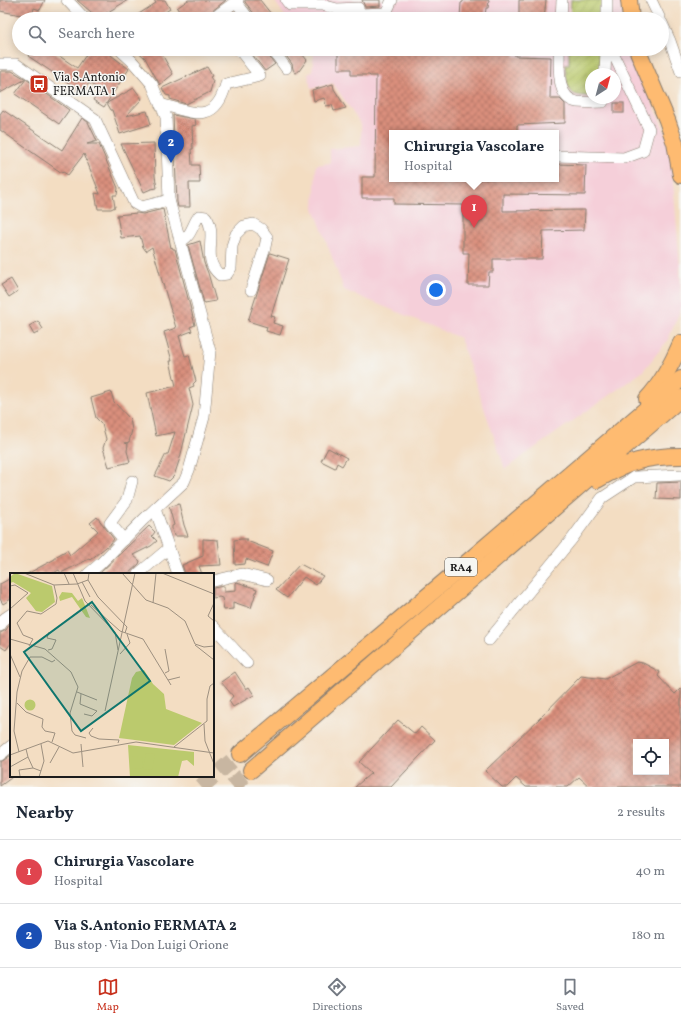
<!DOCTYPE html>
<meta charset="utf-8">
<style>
body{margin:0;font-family:Vollkorn,serif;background:#f6f6f7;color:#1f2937}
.controls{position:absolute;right:12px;bottom:12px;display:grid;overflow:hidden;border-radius:0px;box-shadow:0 2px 10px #0003}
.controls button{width:36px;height:36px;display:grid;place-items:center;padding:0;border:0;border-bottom:1px solid #e0e1e3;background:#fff;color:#1f2937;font:20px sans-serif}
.compass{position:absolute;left:585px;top:68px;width:36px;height:36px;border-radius:50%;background:#fff;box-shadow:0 2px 10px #0003;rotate:36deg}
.you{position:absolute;left:436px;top:290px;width:14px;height:14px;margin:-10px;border:3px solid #fff;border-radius:50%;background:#1a73e8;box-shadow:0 0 0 6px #1a73e833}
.badge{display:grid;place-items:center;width:26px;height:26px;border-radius:50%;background:#c8321e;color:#fff;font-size:13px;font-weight:700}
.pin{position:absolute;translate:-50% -33px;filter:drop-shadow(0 1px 2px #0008)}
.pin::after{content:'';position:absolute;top:21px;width:14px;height:12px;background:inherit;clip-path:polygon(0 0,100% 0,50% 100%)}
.popup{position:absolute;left:389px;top:130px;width:170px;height:52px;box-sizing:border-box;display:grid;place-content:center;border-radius:0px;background:#fff;filter:drop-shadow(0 1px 3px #0005);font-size:13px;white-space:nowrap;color:#747a83}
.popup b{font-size:15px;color:#1f2937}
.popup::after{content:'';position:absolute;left:50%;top:100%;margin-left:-8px;border:8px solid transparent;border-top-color:#fff}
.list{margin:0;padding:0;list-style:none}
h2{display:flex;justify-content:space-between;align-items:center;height:52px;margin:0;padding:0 16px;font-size:17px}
h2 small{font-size:13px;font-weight:400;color:#747a83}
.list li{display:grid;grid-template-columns:26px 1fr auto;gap:12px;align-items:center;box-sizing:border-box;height:64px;padding:0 16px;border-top:1px solid #e0e1e3}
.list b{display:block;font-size:15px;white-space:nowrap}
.list p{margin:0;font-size:13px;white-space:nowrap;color:#747a83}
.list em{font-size:13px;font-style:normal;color:#747a83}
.icon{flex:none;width:22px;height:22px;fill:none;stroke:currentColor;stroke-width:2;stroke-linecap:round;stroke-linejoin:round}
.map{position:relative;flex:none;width:681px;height:787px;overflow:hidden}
.search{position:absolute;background:#fff;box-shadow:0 2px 10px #0003;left:12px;right:12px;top:12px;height:44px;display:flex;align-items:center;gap:10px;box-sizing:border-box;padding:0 14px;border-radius:22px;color:#747a83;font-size:15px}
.sheet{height:180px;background:#fff}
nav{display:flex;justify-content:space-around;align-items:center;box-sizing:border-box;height:56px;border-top:1px solid #e0e1e3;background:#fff;font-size:11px;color:#747a83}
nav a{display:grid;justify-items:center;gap:2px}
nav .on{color:#c8321e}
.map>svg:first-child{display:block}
</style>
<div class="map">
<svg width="681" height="787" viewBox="0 0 681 787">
<defs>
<pattern id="garden-furrows" width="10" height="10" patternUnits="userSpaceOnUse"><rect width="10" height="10" fill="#bbca6d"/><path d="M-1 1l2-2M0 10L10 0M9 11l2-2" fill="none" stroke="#a0ad5e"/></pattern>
<pattern id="building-cross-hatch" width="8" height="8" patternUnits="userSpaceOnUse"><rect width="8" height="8" fill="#da8f7d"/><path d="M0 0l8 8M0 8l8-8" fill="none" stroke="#b07466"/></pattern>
</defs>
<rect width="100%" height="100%" fill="#f6f6f2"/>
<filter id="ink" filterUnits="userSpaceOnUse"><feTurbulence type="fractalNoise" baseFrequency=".025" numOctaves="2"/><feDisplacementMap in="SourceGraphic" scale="8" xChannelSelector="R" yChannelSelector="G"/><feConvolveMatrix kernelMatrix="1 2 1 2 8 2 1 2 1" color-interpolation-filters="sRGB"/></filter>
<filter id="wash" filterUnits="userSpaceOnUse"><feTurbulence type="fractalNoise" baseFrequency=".012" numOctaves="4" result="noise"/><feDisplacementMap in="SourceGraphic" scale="16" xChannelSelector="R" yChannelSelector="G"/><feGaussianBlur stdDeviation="0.9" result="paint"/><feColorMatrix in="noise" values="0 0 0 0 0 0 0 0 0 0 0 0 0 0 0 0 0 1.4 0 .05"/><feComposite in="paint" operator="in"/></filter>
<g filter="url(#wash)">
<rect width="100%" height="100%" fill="#f3ddc2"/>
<g fill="#f5cfd9" fill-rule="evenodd">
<polygon points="274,0 620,0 624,19 287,19"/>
<path d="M309 49H629L670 143 680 267 681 308 668 340 642 372 505 469 460 338 344 290 314 208 316 165 330 163V149L361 146V125L333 83 311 89 308 74 312 72 314 55ZM591 74H615V98H591ZM392 133H556V179H392Z"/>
</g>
<g fill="url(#garden-furrows)" stroke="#6c7344">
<polygon points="571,0 605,0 604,19 570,19"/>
<path d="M569 49H603L602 74H591L590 96C565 97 568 87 565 65H569Z"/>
</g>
<g id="blocks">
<g fill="url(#building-cross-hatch)" fill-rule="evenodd">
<polygon points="0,0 45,0 40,10 34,8 32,17 0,11"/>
<polygon points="77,0 128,0 98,18"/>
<polygon points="154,0 165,0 170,9 155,19 131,19 156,3"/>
<polygon points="188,0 226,0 211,12 209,14 208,19 184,19 177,8"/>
<polygon points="245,0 260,0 275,19 256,19 255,15 245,2"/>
<polygon points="362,0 380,0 380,6 365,7"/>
<polygon points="463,0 489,0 488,8 486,8 485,16 460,17 461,3 463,2"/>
<polygon points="519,0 546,0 544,19 519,19"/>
<polygon points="234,11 240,19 224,19"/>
<polygon points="33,49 49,49 77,68 90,49 103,49 129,69 104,107 93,100 100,90 89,83 82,92 28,56"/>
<polygon points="135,49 159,49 173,74 160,85 145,58"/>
<polygon points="248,49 265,49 266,53 275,64 265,71"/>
<polygon points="281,49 298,49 307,60 299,71 295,73 293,69 292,64"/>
<polygon points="338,49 394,49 394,52 421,52 421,49 512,49 512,53 515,53 515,56 551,57 550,99 560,99 565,104 565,123 517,125 517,133 392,133 392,179 448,180 448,179 556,179 556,164 586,165 585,195 503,194 503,211 585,210 584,230 543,231 542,259 493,259 493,272 489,272 488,285 468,285 469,253 463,253 463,205 394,204 394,198 362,198 362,177 375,177 376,76 370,76 369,75 351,75 351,69 338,69"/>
<polygon points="207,67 212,76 210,77 213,81 210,92 186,104 170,99 170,96 166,95 162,88"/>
<polygon points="2,71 12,71 26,79 0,93 0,72"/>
<polygon points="26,79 69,110 59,124 15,94"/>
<polygon points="333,84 334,89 346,108 334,111 332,105 326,106 324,98 314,101 312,90"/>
<polygon points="134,88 142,99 126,116 147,111 151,124 120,134 112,110 111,110 107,103"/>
<rect x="614" y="103" width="10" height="10"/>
<polygon points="3,110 62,150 82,118 88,122 97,141 87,144 99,144 118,188 117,195 113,195 115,207 111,209 98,209 95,193 100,194 84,154 68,175 63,172 62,173 0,130 0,114"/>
<polygon points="173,115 195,119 196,125 192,126 193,149 191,149 192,165 199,165 200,183 189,183 190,207 178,207 177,202"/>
<polygon points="154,143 155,176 157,188 151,189 144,192 121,144"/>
<polygon points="163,209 171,248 172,247 173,249 175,249 195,325 190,327 192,331 179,336 185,356 189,355 196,381 193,384 194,386 189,388 193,405 180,458 174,476 169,481 155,476 166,454 168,454 175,432 156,436 147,393 176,386 170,361 172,361 164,332 176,328 152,247 146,251 143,247 140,236 121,238 117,215 137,213 143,214"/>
<polygon points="200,241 204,263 208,273 216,301 204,303 188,245"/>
<polygon points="270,253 289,259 271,316 275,317 273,323 283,326 280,335 266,331 267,327 248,321"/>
<polygon points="11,279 18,291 9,297 1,285"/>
<polygon points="38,321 43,329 34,335 29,326"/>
<polygon points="111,392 114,402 130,419 132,430 129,442 125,443 128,444 127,451 130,462 109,467 103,448 106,439 102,424 96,418 91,398"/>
<polygon points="328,448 347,458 342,466 337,463 335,468 321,461"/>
<polygon points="681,482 681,500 656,499 657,483"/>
<polygon points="179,504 184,525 188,536 174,536 172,529 172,526 174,525 169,507"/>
<polygon points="97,517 114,539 111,543 90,560 89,559 61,573 59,570 52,574 27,574 55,559 55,557 67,550 70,555 98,531 90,523"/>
<polygon points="149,526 155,532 152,536 157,541 151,546 133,555 140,561 139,564 128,574 99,574"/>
<polygon points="203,539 218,540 221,565 199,566 202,574 185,574 182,565 203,556"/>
<polygon points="242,539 247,539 247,541 273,551 267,567 246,559 245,564 235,565 234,540"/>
<polygon points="300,564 323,576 316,585 304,577 287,598 276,590"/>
<polygon points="11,578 11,599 3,604 0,599 0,584"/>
<polygon points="237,582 257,589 251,608 233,602 233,609 224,610 222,598 219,597 213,598 213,588 224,586 224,592 236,591 236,583"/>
<polygon points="11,622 11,643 6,650 0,646 0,633 6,630"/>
<path d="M637 662 643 663 660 672 658 676 675 694 681 688V787H590L579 777 568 787H526L516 778 507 787H502L485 771 540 718 581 676 605 679ZM636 742H666V772H636Z"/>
<polygon points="235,672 246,689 249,687 254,695 233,707 229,701 233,696 221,682"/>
<polygon points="398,720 415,734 421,727 435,740 391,787 355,787 371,773 359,762"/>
<polygon points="11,755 11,778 0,786 0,762 4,760"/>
</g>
</g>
</g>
<g filter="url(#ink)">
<use href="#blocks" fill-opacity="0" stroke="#887c6f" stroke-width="1"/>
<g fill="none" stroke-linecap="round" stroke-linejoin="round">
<g stroke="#c8b6a1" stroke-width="16" stroke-dasharray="16 8" stroke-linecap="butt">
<polyline points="201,787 240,754"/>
<polyline points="232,787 251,770"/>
</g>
<defs>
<g id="minor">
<polyline points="67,0 85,19"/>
<polyline points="286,0 290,5 322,5 337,9 358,8 360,14 386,13 392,0"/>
<polyline points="607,0 607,19"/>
<polyline points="651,0 660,19"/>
<polyline points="236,2 249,19"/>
<polyline points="216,19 215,17 238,0"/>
<polyline points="561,19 562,0"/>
<polyline points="662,23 670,41 681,72"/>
<polyline points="272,49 286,68"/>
<path d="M559 49C560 66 555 98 577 102 586 103 595 102 603 102V98"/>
<polyline points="0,64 16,64 95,119 134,203 141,207 169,200"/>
<polyline points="605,74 606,49"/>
<path d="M160 104C192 112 215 126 226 84L260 76 239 49"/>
<polyline points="556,156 624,158 643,151 649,129 611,49"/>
<path d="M180 241C191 238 192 225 199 216L206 217C219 236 200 259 220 275L227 274 231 268 232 246 236 234 244 226 253 224 261 229 267 237 265 247 251 290"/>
<polyline points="155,509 178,574"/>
<polyline points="124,540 110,523 127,500 132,481"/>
<polyline points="88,574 101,563 143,520 184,482 189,470 204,417 210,351 169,200 166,117 152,84 132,61 119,49"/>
<polyline points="138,574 169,548"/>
<polyline points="213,581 242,574 267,580"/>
<polyline points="0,626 5,618 11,614"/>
<polyline points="213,626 247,663"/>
<polyline points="489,640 572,539 602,498 634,477 681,475"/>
<polyline points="0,755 11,746"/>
</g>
<g id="highway">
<polyline points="629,0 631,19"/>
<polyline points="637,49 667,120 675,143 681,175"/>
<path d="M647 399C662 383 672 364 681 343"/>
<path d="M597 480C627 462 646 456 681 456"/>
<polyline points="240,754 456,572 681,379"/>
<polyline points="251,770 681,398"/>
</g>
</defs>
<use href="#minor" stroke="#887c6f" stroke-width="12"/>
<use href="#highway" stroke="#887c6f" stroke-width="18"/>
<use href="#minor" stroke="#fff" stroke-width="11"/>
<use href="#highway" stroke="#febb71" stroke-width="16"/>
</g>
</g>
<defs>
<symbol id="bus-square" viewBox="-11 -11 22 22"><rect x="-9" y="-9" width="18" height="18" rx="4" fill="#c8321e" stroke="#f6f6f2"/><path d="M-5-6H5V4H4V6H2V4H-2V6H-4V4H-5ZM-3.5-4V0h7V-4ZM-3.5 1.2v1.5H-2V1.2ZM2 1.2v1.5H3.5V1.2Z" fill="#fff"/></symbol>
</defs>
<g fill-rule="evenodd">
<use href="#bus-square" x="28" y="73" width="22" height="22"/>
</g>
<g text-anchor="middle" stroke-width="3" stroke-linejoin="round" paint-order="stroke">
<rect fill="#f6f6f2" stroke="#5d5d5c" stroke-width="1" x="445" y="558" width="32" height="18" rx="3"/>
<g font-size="11" font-weight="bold" fill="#1c1c1c">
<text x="461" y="571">RA4</text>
</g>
<g font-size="12" fill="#1c1c1c" stroke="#f6f6f2" text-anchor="start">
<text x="53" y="81">Via S.Antonio<tspan x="53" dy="14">FERMATA 1</tspan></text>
</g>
</g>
<g transform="translate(10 573)">
<rect width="204" height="204" fill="#f3ddc2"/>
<path d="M14.5 132a5.5 5.5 0 1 1 11 0a5.5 5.5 0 1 1-11 0Z" fill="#bbca6d"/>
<path d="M134 97 143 111 154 121 156 136 192 150 164 172 109 165 122 105 126 99ZM118 172 184 179V193L177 187 172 188 168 204H120Z" fill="#bbca6d"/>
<path d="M5 0 42 13 45 29 32 39 26 38 16 25 21 20 3 9 0 10V4Z" fill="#bbca6d"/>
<path d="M52 19 62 20 68 28 72 25 80 45 76 44 62 24 50 28 49 24ZM136 180 145 181 142 197 133 196ZM122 183 133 185 132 196 122 195Z" fill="#bbca6d"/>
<path fill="none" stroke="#9d9080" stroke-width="1" d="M14 0 44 12 67 11 78 7 79 0M54 0 59 11M63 0 75 28M112 0 136 27 158 35 175 48 185 71 194 74 204 73M152 0 204 21M78 7 88 24 117 54 115 60M72 9 80 24M0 13 5 12 18 20 0 36M75 28 105 59 108 77M143 30 146 0M204 30 198 43 204 48M81 32 110 58 133 66 161 112M0 66 35 76 61 99 68 114 60 140 62 158 65 162 76 165M185 72 204 87M19 73 23 66 13 62 7 50 17 38 31 41 46 31 47 25 44 12M38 77 42 76 46 67 37 65 39 59M0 81 10 104M110 81 120 70 117 61M155 100 159 98 155 76M158 107 170 104M67 119 87 127M71 121 70 131 87 138 82 143 74 141M7 130 16 139 33 146 32 154 35 158 45 160 42 169M95 138 125 0M194 151 195 168 204 191M83 155 79 160 81 163 89 166 109 167 108 170M126 169 204 180M71 171 73 194M164 174 197 148V126L200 113 204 110M9 179 4 158 7 119 12 98 20 84H32L42 89 45 87M0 182 38 168 63 180 126 169M18 184 23 195M40 190 49 174M0 194 18 184 16 176M10 203 9 197 23 195 31 198M29 204 34 188 31 171"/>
<path fill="#0f766e" fill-opacity="0.15" stroke="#0f766e" stroke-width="2" d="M82 29 140 108 71 158 14 79Z"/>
<rect width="204" height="204" fill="none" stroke="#1c1c1c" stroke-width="2"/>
</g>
</svg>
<div class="controls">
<button><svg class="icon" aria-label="locate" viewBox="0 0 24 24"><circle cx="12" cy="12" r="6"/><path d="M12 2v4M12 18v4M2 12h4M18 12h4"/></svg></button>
</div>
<svg class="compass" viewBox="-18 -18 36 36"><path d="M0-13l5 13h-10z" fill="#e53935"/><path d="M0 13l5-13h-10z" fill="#747a83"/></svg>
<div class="you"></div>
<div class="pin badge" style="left:474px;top:228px;background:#e0444e">1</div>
<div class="popup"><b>Chirurgia Vascolare</b>Hospital</div>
<div class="pin badge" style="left:171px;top:163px;background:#1a4fb4">2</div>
<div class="search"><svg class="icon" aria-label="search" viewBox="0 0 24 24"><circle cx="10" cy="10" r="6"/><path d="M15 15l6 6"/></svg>Search here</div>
</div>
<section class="sheet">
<h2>Nearby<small>2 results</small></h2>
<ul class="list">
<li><span class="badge" style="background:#e0444e">1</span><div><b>Chirurgia Vascolare</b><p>Hospital</p></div><em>40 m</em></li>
<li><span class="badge" style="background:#1a4fb4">2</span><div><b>Via S.Antonio FERMATA 2</b><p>Bus stop · Via Don Luigi Orione</p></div><em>180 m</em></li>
</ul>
</section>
<nav>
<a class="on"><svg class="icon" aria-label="map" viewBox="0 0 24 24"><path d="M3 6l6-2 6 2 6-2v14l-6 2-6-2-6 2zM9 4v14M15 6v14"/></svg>Map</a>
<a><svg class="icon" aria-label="directions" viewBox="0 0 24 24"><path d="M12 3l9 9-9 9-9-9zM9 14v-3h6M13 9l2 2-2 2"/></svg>Directions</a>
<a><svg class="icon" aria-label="saved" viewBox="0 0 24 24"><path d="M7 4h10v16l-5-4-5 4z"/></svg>Saved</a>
</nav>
